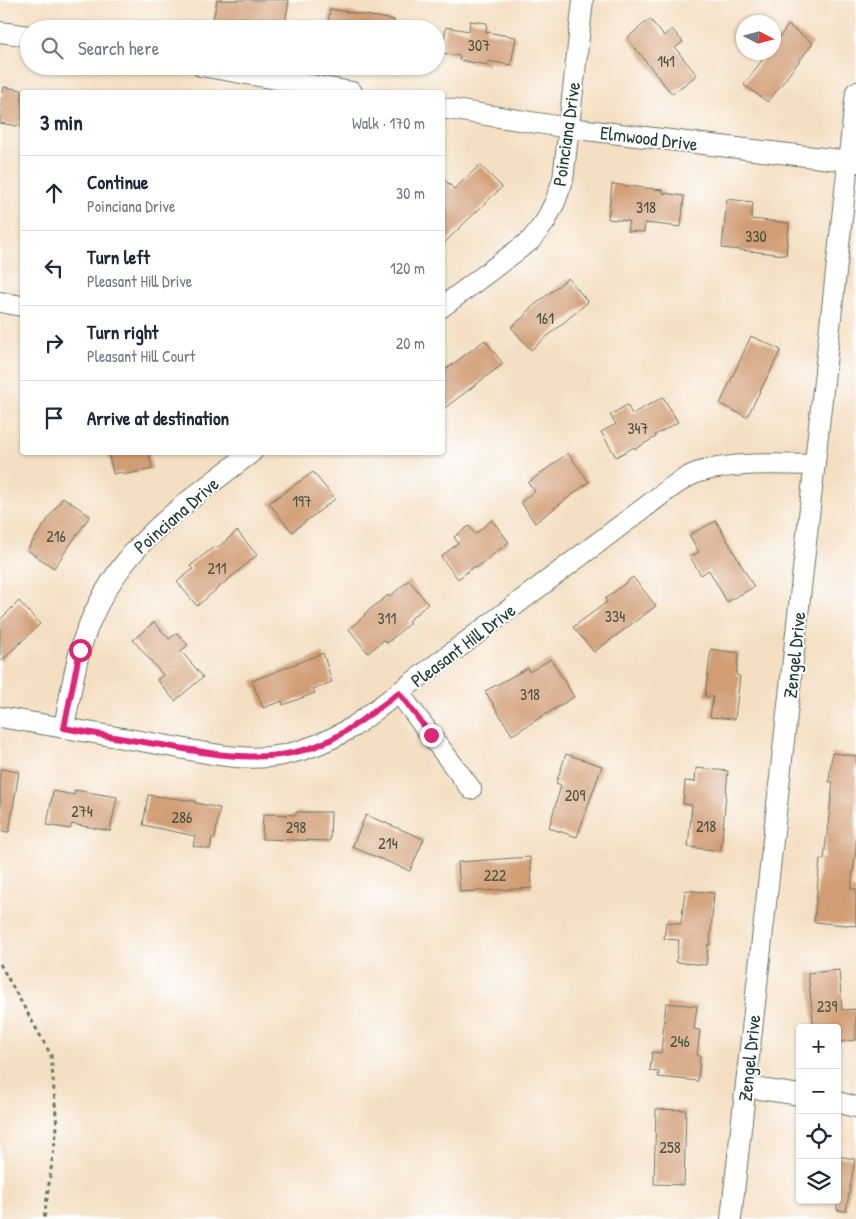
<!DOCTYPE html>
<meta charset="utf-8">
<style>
body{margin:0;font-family:"Patrick Hand",sans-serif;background:#f2f2f3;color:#1f2937}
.controls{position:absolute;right:15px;bottom:15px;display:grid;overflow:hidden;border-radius:5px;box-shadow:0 1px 4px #0004}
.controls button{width:45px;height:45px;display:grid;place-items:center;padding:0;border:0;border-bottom:1px solid #e0e1e3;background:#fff;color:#1f2937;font:25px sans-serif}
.compass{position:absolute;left:736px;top:15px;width:45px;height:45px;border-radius:50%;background:#fff;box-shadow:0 1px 4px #0004;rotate:96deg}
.stop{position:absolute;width:15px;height:15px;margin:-11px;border:4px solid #db2777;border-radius:50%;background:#fff}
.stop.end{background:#db2777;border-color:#fff;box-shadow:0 1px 5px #0008}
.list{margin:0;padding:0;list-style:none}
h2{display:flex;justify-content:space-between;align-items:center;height:65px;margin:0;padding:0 20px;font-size:21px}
h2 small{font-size:16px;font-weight:400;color:#747a83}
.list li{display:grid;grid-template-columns:32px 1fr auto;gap:15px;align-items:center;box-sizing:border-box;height:75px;padding:0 20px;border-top:1px solid #e0e1e3}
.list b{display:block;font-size:19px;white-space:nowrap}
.list p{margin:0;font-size:16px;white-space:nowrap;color:#747a83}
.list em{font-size:16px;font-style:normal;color:#747a83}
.icon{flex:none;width:28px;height:28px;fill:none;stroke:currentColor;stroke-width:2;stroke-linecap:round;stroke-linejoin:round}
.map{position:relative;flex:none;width:856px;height:1219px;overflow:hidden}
.search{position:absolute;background:#fff;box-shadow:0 1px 4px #0004;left:20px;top:20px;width:425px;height:55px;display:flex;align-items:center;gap:12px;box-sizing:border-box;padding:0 18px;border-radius:28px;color:#747a83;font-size:19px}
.panel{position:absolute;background:#fff;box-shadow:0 1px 4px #0004;left:20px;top:90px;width:425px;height:365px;border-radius:5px}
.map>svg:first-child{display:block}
</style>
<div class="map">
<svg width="856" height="1219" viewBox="0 0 856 1219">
<rect width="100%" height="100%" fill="#fff"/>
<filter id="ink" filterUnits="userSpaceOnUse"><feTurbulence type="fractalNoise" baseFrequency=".02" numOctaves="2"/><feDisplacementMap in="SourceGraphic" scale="10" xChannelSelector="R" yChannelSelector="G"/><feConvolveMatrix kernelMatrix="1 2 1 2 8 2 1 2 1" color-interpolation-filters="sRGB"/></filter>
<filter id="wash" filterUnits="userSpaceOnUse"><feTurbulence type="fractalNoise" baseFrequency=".0096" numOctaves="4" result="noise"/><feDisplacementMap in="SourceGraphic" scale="20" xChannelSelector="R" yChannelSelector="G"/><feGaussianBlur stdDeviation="1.12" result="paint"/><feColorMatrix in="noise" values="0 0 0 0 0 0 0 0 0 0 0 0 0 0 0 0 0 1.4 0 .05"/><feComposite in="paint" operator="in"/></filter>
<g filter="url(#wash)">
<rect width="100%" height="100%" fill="#f4dfc3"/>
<g id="blocks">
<g fill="#d19d74">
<polygon points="217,0 289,0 284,29 260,24 260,27 213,20"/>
<polygon points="330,9 394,20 393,29 327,29"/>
<polygon points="650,19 664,36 672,29 683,42 675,48 697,75 672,94 627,38"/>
<polygon points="470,21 487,23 486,32 516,37 511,65 488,61 488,65 459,60 460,56 442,53 446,27 469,31"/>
<polygon points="788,25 813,43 768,102 744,85 768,52 774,52 774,45"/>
<polygon points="4,87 22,90 22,127 0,123 0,109"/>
<polygon points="480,165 502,187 442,245 442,177 454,189"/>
<polygon points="612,184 663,190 663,193 684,196 681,227 645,223 644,232 627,231 629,221 608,219"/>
<polygon points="727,199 753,202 751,219 789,223 786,255 722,248"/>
<polygon points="568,278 588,302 531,350 511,327 527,314 526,312"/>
<polygon points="751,336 781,350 747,417 720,404"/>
<polygon points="485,340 503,364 442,410 442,372"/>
<polygon points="663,397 678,422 655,435 656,437 635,449 634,447 616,457 601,432 616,424 610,415 627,405 632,414"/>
<polygon points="108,452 149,452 152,469 123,475 122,472 113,474"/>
<polygon points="568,453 589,482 535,523 521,502 535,491 528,483"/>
<polygon points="313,472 335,499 292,532 269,503"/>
<polygon points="63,497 90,516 54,568 27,550"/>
<polygon points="492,520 509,542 476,568 475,566 458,579 441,557 458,543 454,537 469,526 475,534"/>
<polygon points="716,521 754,587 727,602 709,570 701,575 690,557 699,552 689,535"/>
<polygon points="237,531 257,555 197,606 177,582 193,569 190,566 215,546 217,548"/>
<polygon points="633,577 656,606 594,652 573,627 607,602 605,599"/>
<polygon points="409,580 428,604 408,621 410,623 387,643 384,640 368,653 349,629 365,615 364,614 388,595 389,597"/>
<polygon points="19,601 40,624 0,662 0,620"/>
<polygon points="154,622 169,639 177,633 188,645 181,651 203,677 175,701 157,680 163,675 133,640"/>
<polygon points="711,649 739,653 736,675 740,676 735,719 710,717 713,697 705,696"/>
<polygon points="323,653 332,682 313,689 315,693 283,705 282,701 263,708 252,681"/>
<polygon points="551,659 574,697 512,735 485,691 528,668 529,672"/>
<polygon points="832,753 856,756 856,848 851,889 856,889 856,926 814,922 820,859 824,859 833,782 829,782"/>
<polygon points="566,754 602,766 577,837 549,828 561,785 556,783"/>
<polygon points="696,768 728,771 721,851 688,847 692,805 683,804 685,781 695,782"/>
<polygon points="0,769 19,772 9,832 0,831"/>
<polygon points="75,790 117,797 110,831 72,824 70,829 47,825 53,791 74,795"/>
<polygon points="148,795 195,801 195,803 220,808 215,838 212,838 210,849 193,846 195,836 143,825"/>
<polygon points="296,812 331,812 330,841 262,839 263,814 296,815"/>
<polygon points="366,815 424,839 410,871 352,847"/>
<polygon points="530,857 532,888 460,892 458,862"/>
<polygon points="685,890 714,893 710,945 708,944 706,965 676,962 679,940 664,939 666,922 681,924"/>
<polygon points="839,970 842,1010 856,1009 856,1040 837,1042 837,1028 814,1028 808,973"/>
<polygon points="666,1003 697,1006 694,1029 700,1030 697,1055 700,1056 698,1081 658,1077 659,1072 650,1071 652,1052 661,1053"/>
<polygon points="656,1109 686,1110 684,1185 654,1184"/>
<polygon points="837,1156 855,1159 846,1211 837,1210"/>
</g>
</g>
</g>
<g filter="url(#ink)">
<use href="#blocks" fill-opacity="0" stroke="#6a7666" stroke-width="1"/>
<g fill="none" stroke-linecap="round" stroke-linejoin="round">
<defs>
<g id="minor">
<polyline points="0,32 29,36"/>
<polyline points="201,66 352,92"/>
<polyline points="442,108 569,128 856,162"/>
<polyline points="0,302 22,306"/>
<polyline points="442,307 531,240 545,222 555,202 563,180 583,0"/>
<polyline points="399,693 471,789"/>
<path d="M0 717C53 726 105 735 158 744 198 751 242 763 283 755 308 750 331 740 353 727L644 508C659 497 682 477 699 472 733 462 779 464 815 465"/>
<path d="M64 728C69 702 73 675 80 650 109 552 176 511 252 452"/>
<polyline points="746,1087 800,1095"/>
<polyline points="837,1102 856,1107"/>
<polyline points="731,1219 856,92"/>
</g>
</defs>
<use href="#minor" stroke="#6a7666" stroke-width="22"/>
<polyline stroke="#6a7666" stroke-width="3" stroke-dasharray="4 4" stroke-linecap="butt" points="0,964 51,1055 57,1127 44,1219"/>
<use href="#minor" stroke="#fff" stroke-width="20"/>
</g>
</g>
<g fill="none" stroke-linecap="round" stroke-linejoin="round" filter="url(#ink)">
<path stroke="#db2777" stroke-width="6" d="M80 650 64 728C96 734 129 740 162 745 218 755 276 767 330 740 355 727 377 709 399 693L431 735"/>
</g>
<g text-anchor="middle" stroke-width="4" stroke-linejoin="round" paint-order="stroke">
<g font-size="16" fill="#4c5544">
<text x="479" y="51">307</text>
<text x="666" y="67">141</text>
<text x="646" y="213">318</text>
<text x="756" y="242">330</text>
<text x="545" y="324">161</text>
<text x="638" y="434">347</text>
<text x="302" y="507">197</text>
<text x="56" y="542">216</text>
<text x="217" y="574">211</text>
<text x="615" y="622">334</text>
<text x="387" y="624">311</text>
<text x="530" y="700">318</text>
<text x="575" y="801">209</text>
<text x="82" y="817">274</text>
<text x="182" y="823">286</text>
<text x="706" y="832">218</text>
<text x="296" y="833">298</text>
<text x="388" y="849">214</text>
<text x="495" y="881">222</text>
<text x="827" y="1012">239</text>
<text x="680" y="1047">246</text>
<text x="670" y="1153">258</text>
</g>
<g font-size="19" fill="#1f3d34" stroke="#fff">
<text transform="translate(566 134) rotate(-82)" y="7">Poinciana Drive</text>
<text transform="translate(649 138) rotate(7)" y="7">Elmwood Drive</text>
<text transform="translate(176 515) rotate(-41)" y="7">Poinciana Drive</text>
<text transform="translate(463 645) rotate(-37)" y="7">Pleasant Hill Drive</text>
<text transform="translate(794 655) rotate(-84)" y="7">Zengel Drive</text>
<text transform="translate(749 1058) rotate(-84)" y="7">Zengel Drive</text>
</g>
</g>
</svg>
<div class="controls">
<button>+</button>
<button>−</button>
<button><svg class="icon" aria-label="locate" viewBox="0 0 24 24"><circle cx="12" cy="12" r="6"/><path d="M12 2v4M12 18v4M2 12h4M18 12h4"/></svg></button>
<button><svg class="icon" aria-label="layers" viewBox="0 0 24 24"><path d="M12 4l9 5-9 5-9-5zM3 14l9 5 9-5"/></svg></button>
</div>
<svg class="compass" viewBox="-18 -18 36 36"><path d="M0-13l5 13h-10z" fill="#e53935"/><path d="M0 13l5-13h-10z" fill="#747a83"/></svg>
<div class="stop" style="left:80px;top:650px"></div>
<div class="stop end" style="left:431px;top:735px"></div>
<div class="search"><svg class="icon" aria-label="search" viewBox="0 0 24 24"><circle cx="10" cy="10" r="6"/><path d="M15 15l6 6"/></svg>Search here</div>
<section class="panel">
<h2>3 min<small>Walk · 170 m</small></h2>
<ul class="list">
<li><svg class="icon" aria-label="ahead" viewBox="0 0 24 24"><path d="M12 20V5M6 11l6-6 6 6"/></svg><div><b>Continue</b><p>Poinciana Drive</p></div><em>30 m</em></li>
<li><svg class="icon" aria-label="left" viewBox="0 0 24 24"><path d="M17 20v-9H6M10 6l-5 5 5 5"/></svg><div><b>Turn left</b><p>Pleasant Hill Drive</p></div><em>120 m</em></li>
<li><svg class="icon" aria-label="right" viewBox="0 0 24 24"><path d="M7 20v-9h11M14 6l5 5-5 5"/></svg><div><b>Turn right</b><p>Pleasant Hill Court</p></div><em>20 m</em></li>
<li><svg class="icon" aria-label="arrive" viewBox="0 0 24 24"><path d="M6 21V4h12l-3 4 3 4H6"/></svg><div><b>Arrive at destination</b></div></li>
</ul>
</section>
</div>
